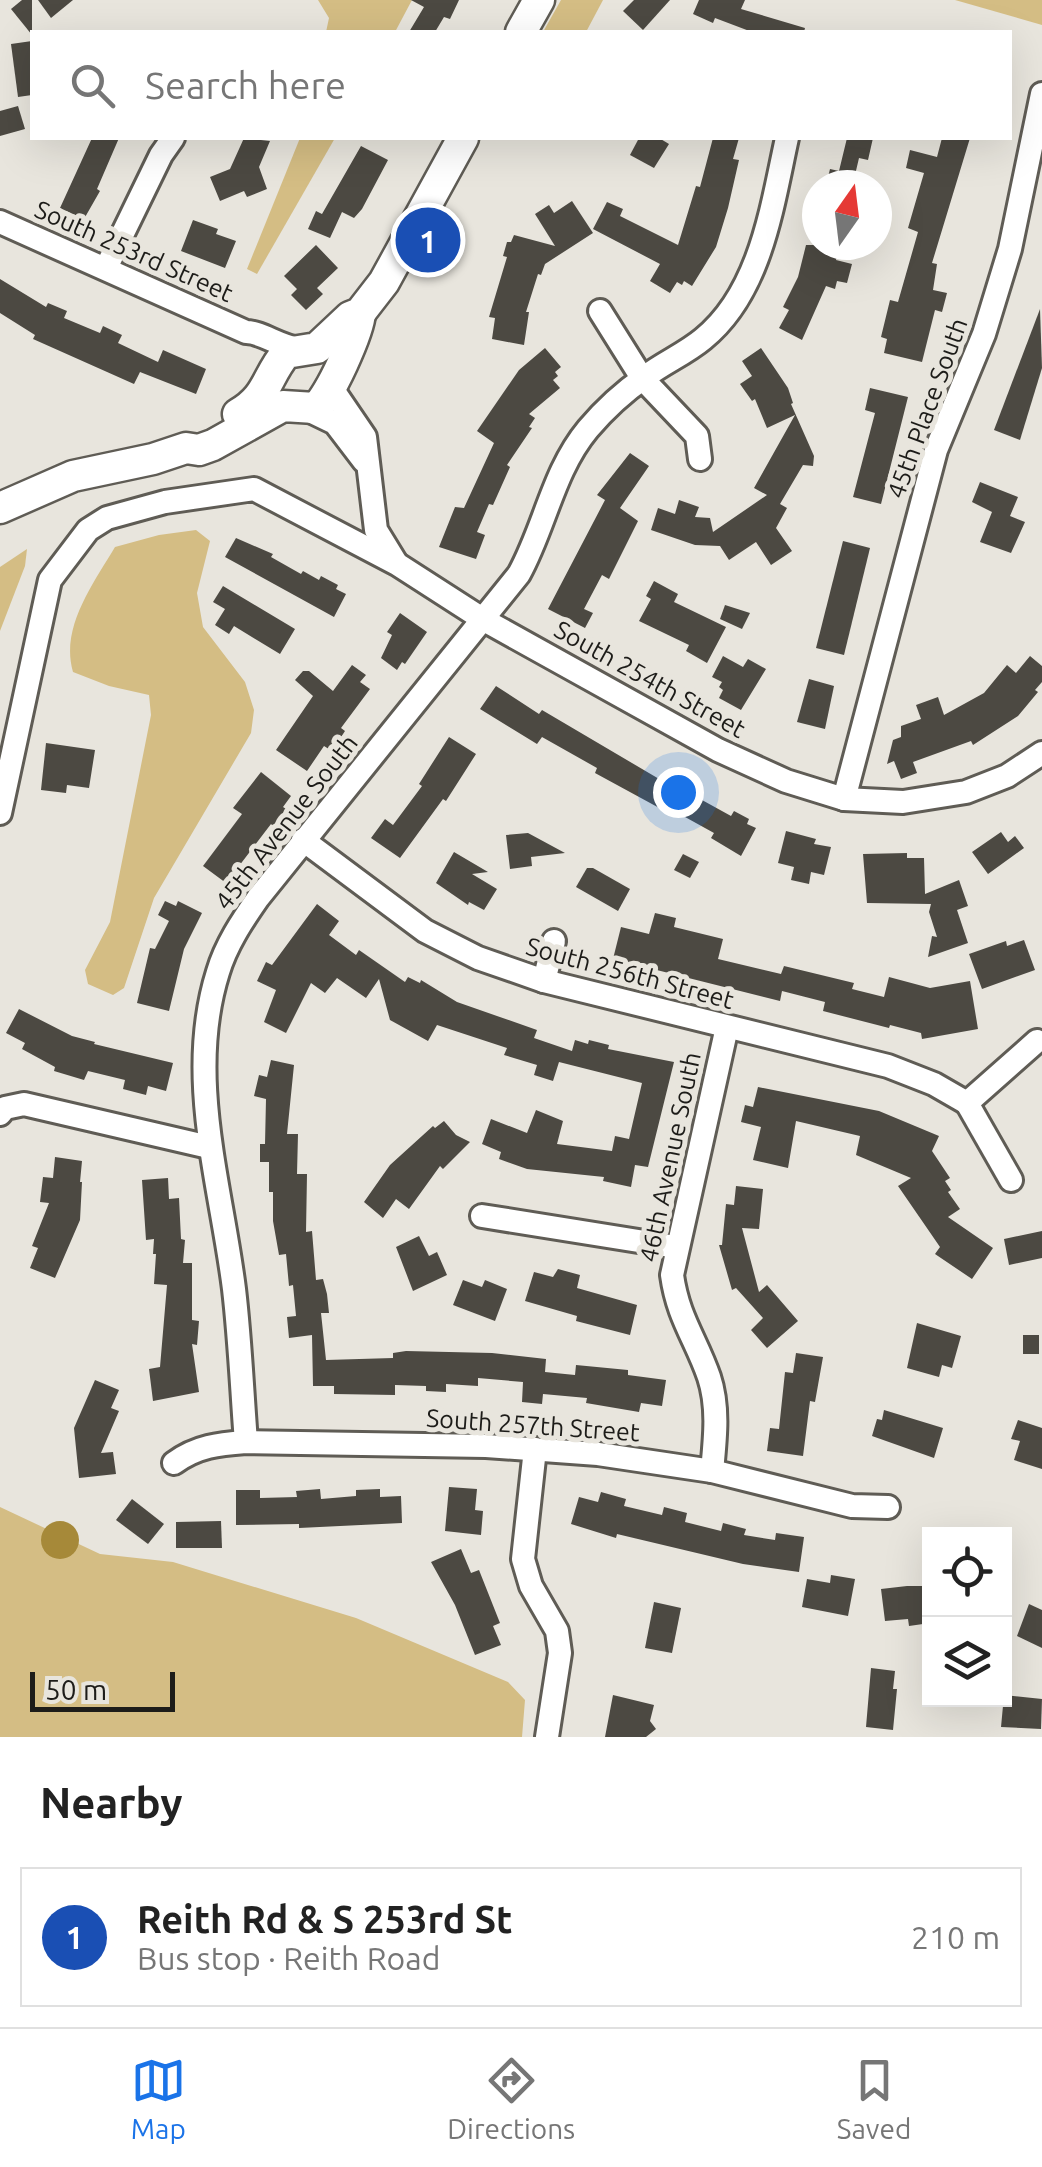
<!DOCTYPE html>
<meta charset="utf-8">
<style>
body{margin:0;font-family:Ubuntu,sans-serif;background:#f2f2f2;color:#222}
.controls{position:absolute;right:30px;bottom:30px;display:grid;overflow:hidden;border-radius:0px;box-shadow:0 10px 40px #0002}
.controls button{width:90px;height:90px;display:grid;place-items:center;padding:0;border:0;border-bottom:2px solid #e0e0e0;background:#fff;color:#222;font:50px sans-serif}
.compass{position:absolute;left:802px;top:170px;width:90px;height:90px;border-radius:50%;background:#fff;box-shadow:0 10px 40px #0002;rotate:14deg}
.scale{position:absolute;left:30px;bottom:25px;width:145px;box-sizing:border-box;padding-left:10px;border:5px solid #1d1c19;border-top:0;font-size:28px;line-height:35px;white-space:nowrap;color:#1d1c19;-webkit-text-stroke:8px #e8e5dd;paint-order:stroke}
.you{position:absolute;left:678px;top:792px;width:35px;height:35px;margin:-25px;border:8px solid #fff;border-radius:50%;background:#1a73e8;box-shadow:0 0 0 15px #1a73e833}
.badge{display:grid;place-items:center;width:65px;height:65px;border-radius:50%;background:#1a73e8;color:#fff;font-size:32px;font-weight:700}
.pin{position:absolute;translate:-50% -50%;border:5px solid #fff;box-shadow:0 2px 10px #0006}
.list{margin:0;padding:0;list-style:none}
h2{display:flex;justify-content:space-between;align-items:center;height:130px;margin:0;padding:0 40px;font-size:42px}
h2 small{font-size:32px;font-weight:400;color:#767676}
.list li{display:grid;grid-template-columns:65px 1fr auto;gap:30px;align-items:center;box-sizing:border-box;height:140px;margin:0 20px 20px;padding:0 20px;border:2px solid #e0e0e0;border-radius:0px}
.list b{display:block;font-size:38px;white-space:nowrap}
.list p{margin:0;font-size:32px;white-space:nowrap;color:#767676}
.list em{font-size:32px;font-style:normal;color:#767676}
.icon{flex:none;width:55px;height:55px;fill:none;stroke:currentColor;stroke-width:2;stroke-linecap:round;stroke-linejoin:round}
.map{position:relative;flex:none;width:1042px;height:1737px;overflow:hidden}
.search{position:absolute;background:#fff;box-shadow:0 10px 40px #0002;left:30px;right:30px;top:30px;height:110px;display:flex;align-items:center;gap:25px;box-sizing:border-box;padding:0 35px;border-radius:0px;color:#767676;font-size:38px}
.sheet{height:290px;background:#fff}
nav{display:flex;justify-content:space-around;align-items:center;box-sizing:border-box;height:140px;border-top:2px solid #e0e0e0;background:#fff;font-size:28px;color:#767676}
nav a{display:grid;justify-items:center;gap:5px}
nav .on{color:#1a73e8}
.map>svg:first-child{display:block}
</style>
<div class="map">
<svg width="1042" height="1737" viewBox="0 0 1042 1737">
<rect width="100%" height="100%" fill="#e8e5dd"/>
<g fill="#d4bd84">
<polygon points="318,0 412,0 395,32 326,32 329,18"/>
<polygon points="561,0 603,0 586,32 543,32"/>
<polygon points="955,0 1042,0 1042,25"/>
<polygon points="300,138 335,138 257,274 247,269"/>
<path d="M196 530 210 541 197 593 203 627 245 682 254 710 251 733 154 898 124 988 113 995 88 984 85 970 110 922 151 715 149 695 109 686 73 672C60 628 93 584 115 547L159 535Z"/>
<polygon points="27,549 25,566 0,631 0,567"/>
<polygon points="0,1507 100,1554 173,1562 356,1618 508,1682 525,1700 522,1737 0,1737"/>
</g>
<circle fill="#a68939" cx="60" cy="1540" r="19"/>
<g fill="#4c4942">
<polygon points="22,0 32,0 32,35 11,9"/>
<polygon points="38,0 73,0 51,18"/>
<polygon points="411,0 459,0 450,19 444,17 435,32 409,32 424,7"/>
<polygon points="634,0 670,0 643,30 623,11"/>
<polygon points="699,0 745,0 741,9 805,28 804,32 752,32 715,18 713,23 693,14"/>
<polygon points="32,41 32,95 18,97 11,44"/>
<polygon points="18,106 25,129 0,136 0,111"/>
<polygon points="92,138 119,138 97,189 100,191 84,219 60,208"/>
<polygon points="244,138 270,141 259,167 267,189 247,197 244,191 220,201 210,177 230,169"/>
<polygon points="639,138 659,138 669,144 654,168 630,155"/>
<polygon points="713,138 739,138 733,159 739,160 728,208 716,247 692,286 684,281 682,285 677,282 670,293 650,281 660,264 593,229 607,202 623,209 620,216 678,245 696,186 700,187"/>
<polygon points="847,138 873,138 868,160 859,158 855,175 872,179 871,185 826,185 830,169 839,171"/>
<polygon points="942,138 970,138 932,263 937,264 933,290 947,293 942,312 935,310 922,362 884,353 887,339 881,337 890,300 898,302 918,232 908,228 924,173 906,168 910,150 937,157"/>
<polygon points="361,146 388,160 362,209 354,218 342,212 330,238 308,229 316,211 322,214"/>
<polygon points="572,201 593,233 545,264 541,275 538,274 526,312 529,312 524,345 492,339 495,318 489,317 507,257 503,256 507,242 511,242 514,235 555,246 535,214 549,205 554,213"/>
<polygon points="193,220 218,229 216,234 236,241 225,268 181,251"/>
<polygon points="316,245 338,268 317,288 323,294 306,310 291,295 297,289 284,276"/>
<polygon points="806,245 840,245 836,260 852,264 847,283 837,281 835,289 826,286 802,340 779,328 789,310 783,307 798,277"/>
<polygon points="0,279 46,307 48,303 67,311 64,318 100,333 103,326 122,335 118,343 158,362 163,350 206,369 196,394 140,372 134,384 33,339 35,335 0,313"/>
<polygon points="1040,309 1042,368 1020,440 994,430"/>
<polygon points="545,348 561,367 555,372 558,376 553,380 560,388 529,414 535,418 529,427 532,428 507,465 510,467 493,505 489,504 477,532 485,535 476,559 439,547 455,507 464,508 494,443 477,431 519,370"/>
<polygon points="761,348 788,388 793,403 791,404 814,456 813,466 803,465 780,504 787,508 776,528 792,551 771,565 756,542 729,560 720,546 695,545 651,530 658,508 675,514 679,500 699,507 695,517 710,518 713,532 767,495 754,488 795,415 767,428 755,399 752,401 740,384 752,376 742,361"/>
<polygon points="870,388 908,397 881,504 853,497 875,413 865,410"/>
<polygon points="630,453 649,466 620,508 638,521 609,579 602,575 584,609 593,613 585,628 548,609 605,500 597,495"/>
<polygon points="980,482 1018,497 1010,516 1025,522 1011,553 980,542 992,512 972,502"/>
<polygon points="236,538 273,554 271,557 301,574 303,571 319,580 321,576 338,585 336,589 346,594 334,617 225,557"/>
<polygon points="843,541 870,548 844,655 816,648"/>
<polygon points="654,581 678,594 674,602 726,627 707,663 686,651 689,645 639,621 651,599 646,596"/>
<polygon points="223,586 295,629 280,654 234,626 229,634 215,625 225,609 213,602"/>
<polygon points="725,605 750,613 742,629 720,619"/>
<polygon points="400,613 427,632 405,664 402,662 397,670 381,658 392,635 387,632"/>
<polygon points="723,656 743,667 748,659 766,669 741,710 719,698 723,690 719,687 722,682 712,677"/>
<polygon points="1030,656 1042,666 1042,682 1035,690 1038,692 1018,716 973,745 971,741 913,762 917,773 901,779 894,761 887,764 893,740 901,737 901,726 921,719 916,705 938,697 944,715 984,693 1007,665 1016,673"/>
<polygon points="352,665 366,675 360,682 370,689 341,728 345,731 332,751 324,746 307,771 276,750 313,696 295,680 303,671 309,671 333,691"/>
<polygon points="809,679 834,686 825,729 797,722"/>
<polygon points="496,686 539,714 542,710 671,786 673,784 731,816 734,811 749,819 747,824 756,828 741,856 711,838 714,833 676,812 674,816 595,773 597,768 542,737 537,744 480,709"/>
<polygon points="449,737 476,754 446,801 443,799 400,858 371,838 385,819 393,825 422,786 419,784"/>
<polygon points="46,743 95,750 89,788 67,785 66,793 41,790"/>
<polygon points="261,772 291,796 283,807 286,809 273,826 271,824 226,883 203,866 242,814 233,808"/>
<polygon points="786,831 816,839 814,844 831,847 824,875 811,872 809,884 791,880 794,867 778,863"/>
<polygon points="1001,832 1008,842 1015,836 1024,848 988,874 972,852"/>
<polygon points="528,833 565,853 531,857 532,866 510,869 506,835"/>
<polygon points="454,852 488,872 472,874 497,889 484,910 469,902 468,905 436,883"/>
<polygon points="907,853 907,858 924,858 925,894 959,880 968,906 957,910 968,943 928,957 932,936 937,937 929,912 931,904 867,903 863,854"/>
<polygon points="683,854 699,862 690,878 674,870"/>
<polygon points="587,868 593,868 630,889 618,911 576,887"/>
<polygon points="165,901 176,906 178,901 202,913 184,949 169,1011 137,1003 150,948 155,949 169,921 158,915"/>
<polygon points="317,904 339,921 329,935 356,955 359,950 405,982 408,977 420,983 421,980 457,1002 537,1030 534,1038 572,1051 575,1040 588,1044 589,1040 609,1045 608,1049 674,1062 648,1167 635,1165 631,1187 603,1181 604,1177 527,1169 499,1159 501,1152 482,1144 491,1119 527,1133 536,1110 563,1121 557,1144 612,1151 615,1136 629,1139 642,1083 559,1062 553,1081 534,1075 537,1065 504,1055 507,1048 437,1025 428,1041 390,1020 379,979 366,998 337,978 325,993 311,983 286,1033 264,1022 276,990 257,981 266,962 272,965"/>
<polygon points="655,913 676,918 674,927 723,939 718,959 781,974 784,966 854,983 852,989 884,997 889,977 930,988 970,981 978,1029 922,1039 921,1033 890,1025 889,1028 823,1011 825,1002 782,991 780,1001 613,959 621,927 649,934"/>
<polygon points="1024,940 1035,970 982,989 969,954 1006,941 1007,946"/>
<polygon points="19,1009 72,1036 95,1042 94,1044 173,1063 166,1091 148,1086 146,1095 123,1089 125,1080 88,1071 84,1080 54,1071 55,1067 22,1049 25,1043 6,1033"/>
<polygon points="271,1060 294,1065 287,1134 298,1134 297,1174 307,1174 306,1232 312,1231 316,1280 323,1279 327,1294 329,1313 321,1313 326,1360 393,1358 393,1353 406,1351 492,1353 546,1359 545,1372 575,1375 576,1365 628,1370 628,1375 666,1380 662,1406 641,1403 639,1412 586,1403 587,1398 543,1394 542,1404 522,1402 523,1382 478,1378 478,1386 446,1384 446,1392 426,1391 426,1386 395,1385 395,1395 334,1394 334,1386 313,1386 312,1335 289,1338 287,1317 296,1316 293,1285 289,1286 286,1254 279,1255 273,1221 273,1192 269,1192 269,1162 260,1162 260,1144 265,1144 266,1099 254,1096 259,1075 267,1077"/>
<polygon points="758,1087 879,1111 939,1136 932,1151 950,1178 945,1181 951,1190 948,1192 960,1209 948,1217 993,1248 972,1279 935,1254 940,1247 898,1186 911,1178 856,1155 860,1136 796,1121 788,1168 753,1160 761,1127 741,1122 745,1105 753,1107"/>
<polygon points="444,1121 456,1135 470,1142 443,1169 440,1166 409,1209 396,1199 383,1218 364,1202 390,1165 433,1126 435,1128"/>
<polygon points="55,1157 82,1161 80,1182 82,1182 80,1220 55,1278 30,1268 38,1248 32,1246 49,1203 40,1202 43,1177 53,1178"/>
<polygon points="168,1178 169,1199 179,1198 181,1239 185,1240 183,1263 192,1263 192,1320 199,1321 197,1345 192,1344 199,1392 153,1401 149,1369 160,1367 167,1285 154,1284 156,1254 153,1254 154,1239 146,1240 142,1180"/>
<polygon points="736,1186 763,1189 759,1229 742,1228 759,1292 767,1285 798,1321 767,1348 751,1330 763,1318 736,1288 732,1290 719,1245 722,1245 726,1204 734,1205"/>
<polygon points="1042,1231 1042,1258 1009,1265 1004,1239"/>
<polygon points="419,1236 429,1256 437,1252 447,1275 413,1291 396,1247"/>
<polygon points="558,1269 580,1275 577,1288 637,1305 630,1335 576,1321 577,1316 525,1301 534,1272 553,1277"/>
<polygon points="463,1280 482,1287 485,1280 507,1289 495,1321 453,1305"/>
<polygon points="917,1323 961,1336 952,1368 942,1365 939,1377 907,1368"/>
<rect x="1023" y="1335" width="16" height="19"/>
<polygon points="796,1353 823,1357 815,1402 810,1401 803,1456 767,1451 770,1428 779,1429 785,1372 793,1373"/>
<polygon points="95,1380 119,1390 111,1408 119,1411 101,1453 113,1452 116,1474 79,1478 74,1428"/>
<polygon points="884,1410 943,1428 934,1458 872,1436 877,1419 882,1420"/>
<polygon points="1018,1420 1042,1428 1042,1469 1014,1460 1020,1441 1011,1439"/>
<polygon points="449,1487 477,1489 475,1510 483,1511 481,1535 445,1531"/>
<polygon points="320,1489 321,1499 356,1496 356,1490 380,1489 380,1497 401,1496 402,1523 299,1528 299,1524 236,1525 236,1490 260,1490 260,1498 297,1497 296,1491"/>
<polygon points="601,1492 626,1499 624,1506 662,1515 664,1507 687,1513 685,1522 721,1531 723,1523 746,1529 744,1535 775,1540 776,1533 804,1537 799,1572 743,1564 617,1534 616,1538 571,1524 579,1497 598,1502"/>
<polygon points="132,1499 164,1524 148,1544 116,1520"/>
<polygon points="221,1521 222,1548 176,1548 176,1522"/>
<polygon points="461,1549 471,1573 479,1570 500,1623 493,1626 501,1645 475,1655 455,1605 431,1562"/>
<polygon points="831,1575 855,1579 848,1616 802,1607 807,1579 830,1583"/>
<polygon points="907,1586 927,1586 930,1623 909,1626 908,1619 885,1621 881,1589"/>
<polygon points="654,1602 681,1608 672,1653 645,1648"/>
<polygon points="1029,1604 1042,1610 1042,1648 1017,1636"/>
<polygon points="871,1668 895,1671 893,1689 897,1689 893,1730 866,1727"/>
<polygon points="613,1695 654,1705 650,1721 656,1729 646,1737 605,1737"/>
<polygon points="1004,1695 1042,1699 1041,1729 1001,1727"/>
</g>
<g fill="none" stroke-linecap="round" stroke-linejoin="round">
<defs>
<g id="minor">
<path d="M0 222 246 332C262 332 278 346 299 349"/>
<polyline points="106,268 161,155 173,138"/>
<polyline points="600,311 642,378 697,436 700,459"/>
<polyline points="333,381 333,390 365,437 376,530 395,561"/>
<polyline points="304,408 335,423 364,461"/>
<polyline points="844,799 936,450 984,334 1010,249 1042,94"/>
<polyline points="0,813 50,580 88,530 107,518 165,502 254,489 397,564 484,620 718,750 786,781 844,799 903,802 966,792 1007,776 1042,753"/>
<polyline points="303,840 425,931 478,958 544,981 888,1066 934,1084 967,1103"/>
<polyline points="544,981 554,941"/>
<polyline points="967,1103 1037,1041"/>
<polyline points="967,1103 1011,1180"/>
<polyline points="0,1114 5,1108 24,1104 209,1147"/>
<polyline points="482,1216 676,1247"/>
<path d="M246 1442C242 1391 240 1340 234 1289 221 1185 185 1076 218 972 226 945 242 921 258 898L519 574C545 527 553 471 588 429 604 410 625 391 645 377 663 363 685 354 703 339 761 292 772 206 787 138"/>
<polyline points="535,1449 523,1559 531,1586 557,1631 560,1653 547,1737"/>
<path d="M174 1463C197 1446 219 1444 246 1442L486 1446 598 1454 712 1471 852 1506 888 1507"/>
<path d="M712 1471C715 1440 719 1407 709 1377 696 1339 678 1318 672 1275L727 1027"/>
</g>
<g id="major">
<polyline points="521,32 539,0"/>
<path d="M238 414C268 397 266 377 286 353L317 348 350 317 360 313 384 282 463 138"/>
<path d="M0 508 73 476 153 459 186 448 199 450 213 445 283 406 315 408C329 399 359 331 360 313"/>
</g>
</defs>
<use href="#minor" stroke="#5f5c55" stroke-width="28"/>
<use href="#major" stroke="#5f5c55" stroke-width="35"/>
<use href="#minor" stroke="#fff" stroke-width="22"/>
<use href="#major" stroke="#fff" stroke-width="30"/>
</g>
<g text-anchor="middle" stroke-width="10" stroke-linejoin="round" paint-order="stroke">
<g font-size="25" fill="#1d1c19" stroke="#e8e5dd">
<text transform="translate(134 251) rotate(24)" y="9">South 253rd Street</text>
<text transform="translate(927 408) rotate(-70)" y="9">45th Place South</text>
<text transform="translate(650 679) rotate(29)" y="9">South 254th Street</text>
<text transform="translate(286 822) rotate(-52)" y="9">45th Avenue South</text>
<text transform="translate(630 973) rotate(15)" y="9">South 256th Street</text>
<text transform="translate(670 1157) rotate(-78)" y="9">46th Avenue South</text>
<text transform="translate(533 1425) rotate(4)" y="9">South 257th Street</text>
</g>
</g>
</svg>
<div class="controls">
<button><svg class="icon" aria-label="locate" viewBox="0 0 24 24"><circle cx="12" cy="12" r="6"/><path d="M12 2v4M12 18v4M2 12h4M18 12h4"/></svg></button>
<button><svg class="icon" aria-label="layers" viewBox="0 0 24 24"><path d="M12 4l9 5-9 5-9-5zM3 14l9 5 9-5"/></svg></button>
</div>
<svg class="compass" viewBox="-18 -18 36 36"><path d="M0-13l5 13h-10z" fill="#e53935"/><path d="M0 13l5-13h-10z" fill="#767676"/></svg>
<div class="scale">50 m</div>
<div class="you"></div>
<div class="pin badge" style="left:428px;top:240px;background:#1a4fb4">1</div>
<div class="search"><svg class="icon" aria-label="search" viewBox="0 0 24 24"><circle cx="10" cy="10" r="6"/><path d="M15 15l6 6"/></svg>Search here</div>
</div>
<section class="sheet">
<h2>Nearby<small></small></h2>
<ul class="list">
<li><span class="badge" style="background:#1a4fb4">1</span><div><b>Reith Rd &amp; S 253rd St</b><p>Bus stop · Reith Road</p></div><em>210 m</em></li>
</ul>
</section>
<nav>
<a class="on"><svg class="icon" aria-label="map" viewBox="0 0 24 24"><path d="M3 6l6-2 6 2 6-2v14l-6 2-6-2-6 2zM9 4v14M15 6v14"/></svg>Map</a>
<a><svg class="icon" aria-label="directions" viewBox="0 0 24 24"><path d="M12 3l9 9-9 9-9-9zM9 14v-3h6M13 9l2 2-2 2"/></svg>Directions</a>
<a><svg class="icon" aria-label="saved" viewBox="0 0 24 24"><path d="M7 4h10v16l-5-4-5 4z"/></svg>Saved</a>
</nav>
